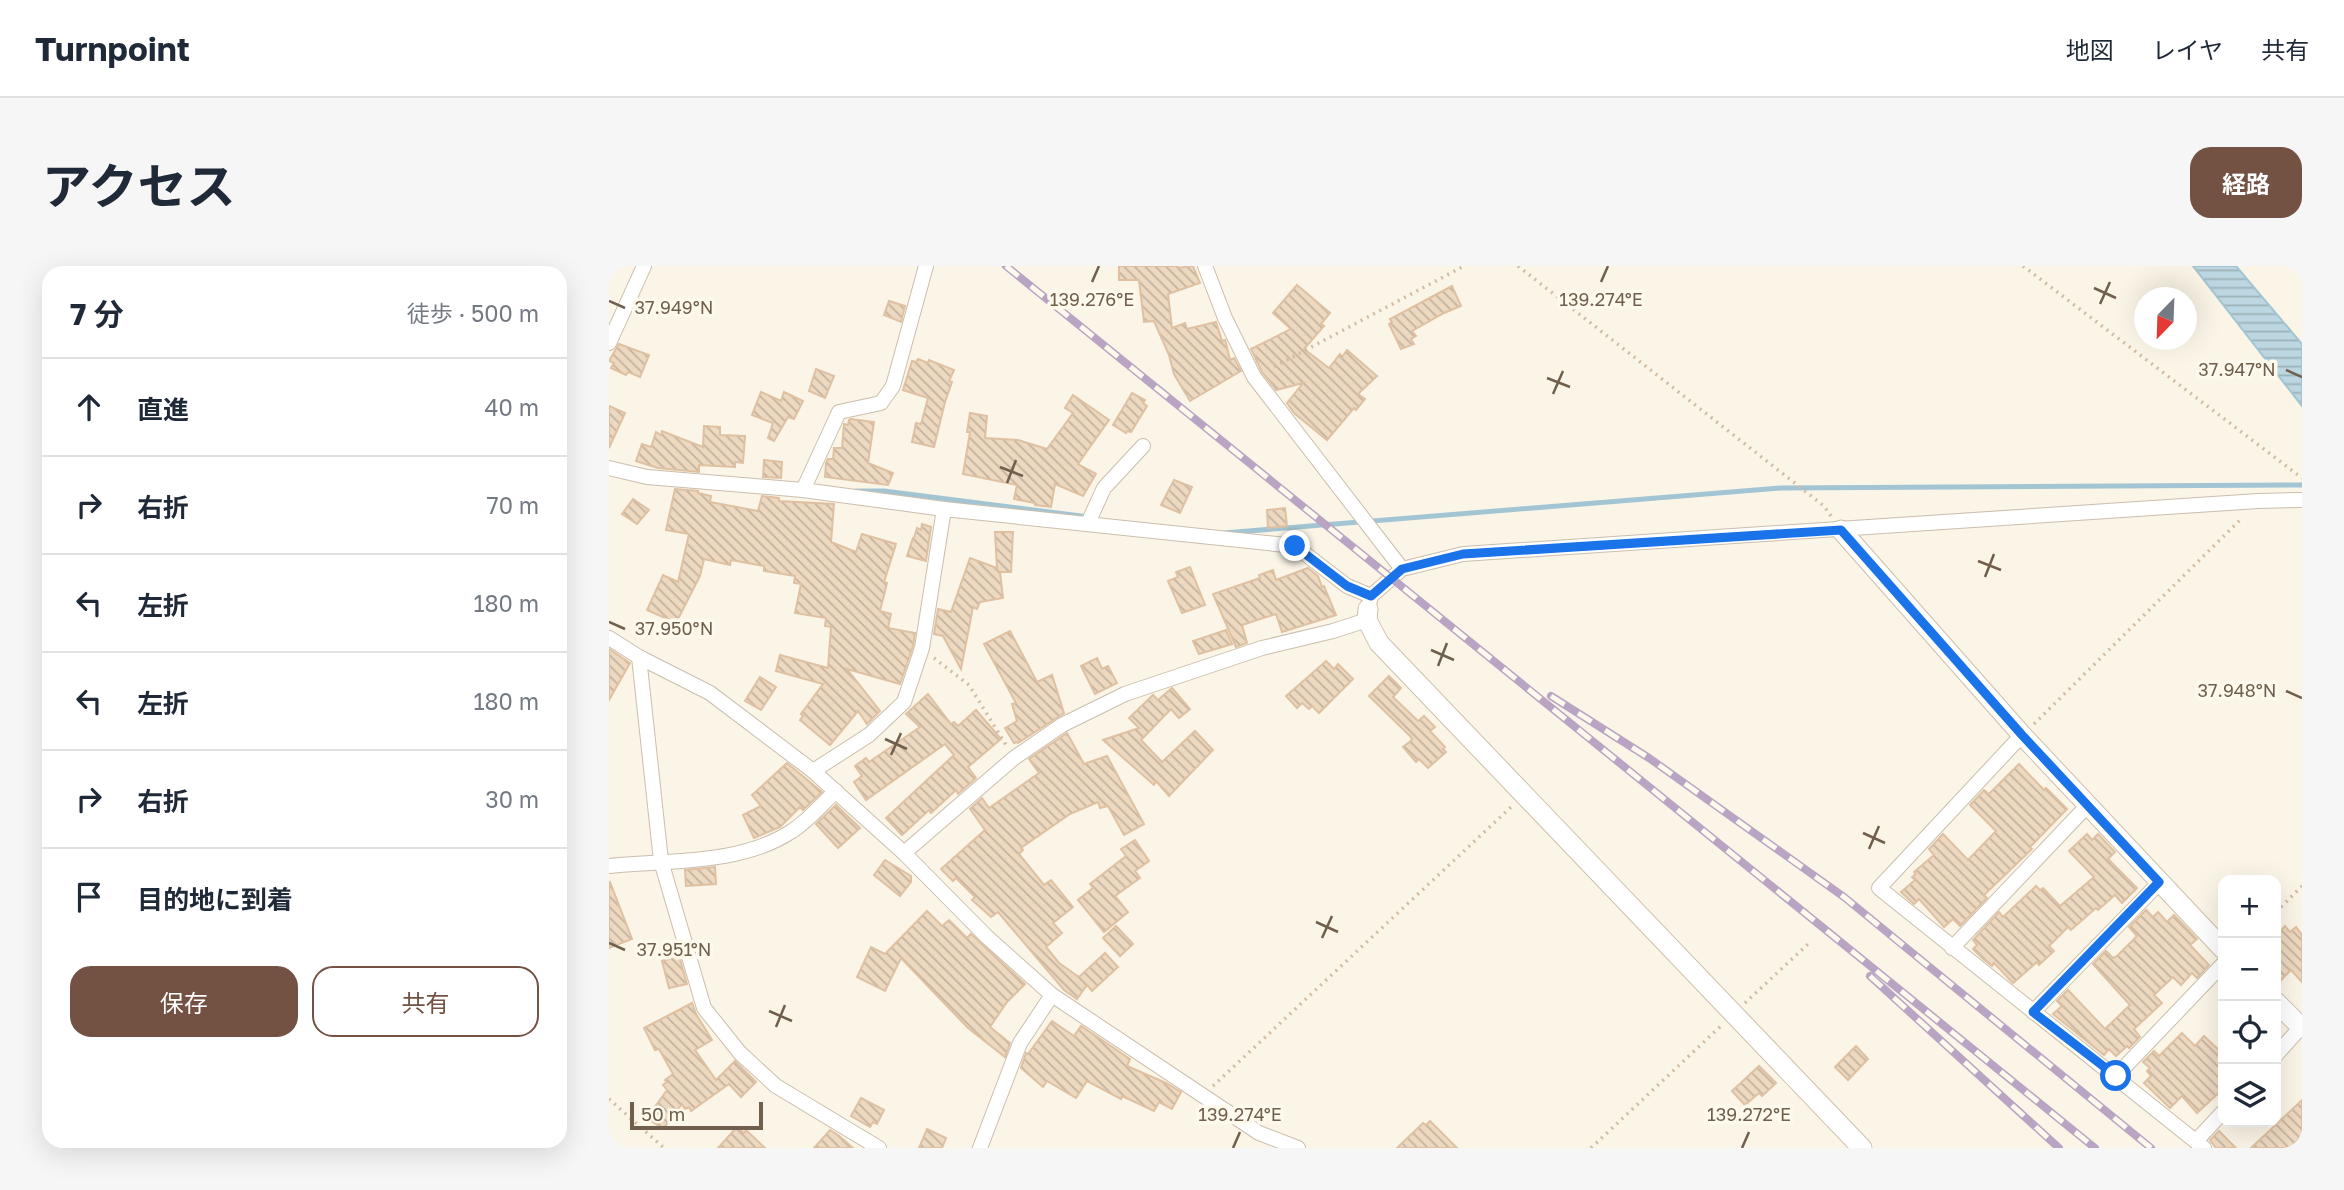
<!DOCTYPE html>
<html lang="ja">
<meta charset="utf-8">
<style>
body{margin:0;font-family:"Golos Text","Noto Sans JP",sans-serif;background:#f6f6f7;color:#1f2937}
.controls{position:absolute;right:21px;bottom:21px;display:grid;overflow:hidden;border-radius:14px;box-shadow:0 7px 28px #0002}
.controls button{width:63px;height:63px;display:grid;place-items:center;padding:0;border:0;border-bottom:2px solid #e0e1e3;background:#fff;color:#1f2937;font:35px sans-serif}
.compass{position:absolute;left:1525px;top:21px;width:63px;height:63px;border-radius:50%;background:#fff;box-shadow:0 7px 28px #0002;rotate:203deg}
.scale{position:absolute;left:21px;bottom:18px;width:133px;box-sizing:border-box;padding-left:7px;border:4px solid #715f4d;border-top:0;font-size:19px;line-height:24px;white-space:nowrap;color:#715f4d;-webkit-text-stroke:5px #fdf9ec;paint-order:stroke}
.stop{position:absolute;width:21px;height:21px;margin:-16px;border:5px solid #1a73e8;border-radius:50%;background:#fff}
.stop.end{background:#1a73e8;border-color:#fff;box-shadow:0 2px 7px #0008}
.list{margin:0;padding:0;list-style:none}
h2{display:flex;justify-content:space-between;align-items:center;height:91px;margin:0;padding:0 28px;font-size:30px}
h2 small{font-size:23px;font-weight:400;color:#747a83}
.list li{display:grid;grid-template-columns:46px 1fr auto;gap:21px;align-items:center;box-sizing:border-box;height:98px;padding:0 28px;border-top:2px solid #e0e1e3}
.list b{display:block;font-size:26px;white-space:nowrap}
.list em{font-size:23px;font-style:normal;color:#747a83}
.actions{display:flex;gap:14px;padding:21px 28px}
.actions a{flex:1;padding:16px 0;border:2px solid #735244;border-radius:21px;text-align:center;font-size:24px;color:#735244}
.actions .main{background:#735244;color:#fff}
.icon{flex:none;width:38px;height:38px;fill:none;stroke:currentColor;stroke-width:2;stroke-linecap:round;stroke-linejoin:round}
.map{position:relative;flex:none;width:1693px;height:882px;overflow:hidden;border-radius:21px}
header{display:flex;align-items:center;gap:42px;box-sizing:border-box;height:98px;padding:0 35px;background:#fff;border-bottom:2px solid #e0e1e3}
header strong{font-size:33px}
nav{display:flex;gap:38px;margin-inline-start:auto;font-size:24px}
.intro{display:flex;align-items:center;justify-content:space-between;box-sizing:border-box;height:168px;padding:0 42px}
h1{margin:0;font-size:49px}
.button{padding:18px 32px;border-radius:21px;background:#735244;color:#fff;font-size:24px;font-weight:700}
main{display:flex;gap:42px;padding:0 42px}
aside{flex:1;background:#fff;border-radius:21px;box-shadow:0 7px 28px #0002}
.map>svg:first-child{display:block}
</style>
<header>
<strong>Turnpoint</strong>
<nav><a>地図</a><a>レイヤ</a><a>共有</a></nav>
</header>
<div class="intro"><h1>アクセス</h1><a class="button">経路</a></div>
<main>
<aside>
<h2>7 分<small>徒歩 · 500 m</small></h2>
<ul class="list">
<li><svg class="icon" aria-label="ahead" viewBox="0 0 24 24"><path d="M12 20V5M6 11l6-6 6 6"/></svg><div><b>直進</b></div><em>40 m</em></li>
<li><svg class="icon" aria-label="right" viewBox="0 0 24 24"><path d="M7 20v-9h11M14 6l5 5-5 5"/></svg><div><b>右折</b></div><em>70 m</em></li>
<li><svg class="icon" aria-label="left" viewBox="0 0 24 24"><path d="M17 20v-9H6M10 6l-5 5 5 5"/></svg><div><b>左折</b></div><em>180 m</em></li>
<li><svg class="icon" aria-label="left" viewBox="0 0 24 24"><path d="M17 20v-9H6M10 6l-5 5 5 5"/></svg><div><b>左折</b></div><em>180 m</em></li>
<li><svg class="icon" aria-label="right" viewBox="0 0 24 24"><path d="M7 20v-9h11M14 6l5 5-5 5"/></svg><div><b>右折</b></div><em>30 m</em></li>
<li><svg class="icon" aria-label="arrive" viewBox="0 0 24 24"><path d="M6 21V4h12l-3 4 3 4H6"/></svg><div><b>目的地に到着</b></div></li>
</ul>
<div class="actions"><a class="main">保存</a><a>共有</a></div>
</aside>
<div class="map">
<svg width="1693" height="882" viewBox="0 0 1693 882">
<defs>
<pattern id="water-rules" width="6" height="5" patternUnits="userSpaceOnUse" patternTransform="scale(1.75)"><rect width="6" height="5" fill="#bcd7e2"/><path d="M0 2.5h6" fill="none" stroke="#9db2b9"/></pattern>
<pattern id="building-back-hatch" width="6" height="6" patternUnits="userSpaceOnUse" patternTransform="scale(1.75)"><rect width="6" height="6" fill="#edd8c0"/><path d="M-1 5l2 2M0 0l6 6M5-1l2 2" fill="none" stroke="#c4b29e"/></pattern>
</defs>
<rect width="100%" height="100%" fill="#faf5e6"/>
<polygon fill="url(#water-rules)" stroke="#a3c5d3" stroke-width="2" points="1584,0 1627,0 1693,78 1693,140"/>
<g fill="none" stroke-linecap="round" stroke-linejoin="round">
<g stroke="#a3c5d3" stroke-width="5">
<polyline points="247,225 275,225 480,251"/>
<polyline points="615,267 1172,222 1693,219"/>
</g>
</g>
<g fill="url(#building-back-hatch)" stroke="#dfc1a2" stroke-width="2">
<polygon points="510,0 569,0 569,2 584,0 591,17 559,28 563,62 576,57 578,63 607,56 613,75 616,74 617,77 621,94 625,92 632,105 581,135 565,108 560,89 545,55 535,56 530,14 510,14"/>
<polygon points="688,19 721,47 712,58 715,60 695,83 720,102 731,88 733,91 738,84 768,110 749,128 756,133 747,144 745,142 718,174 685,147 678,137 694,117 667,124 653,106 642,83 682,63 664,47"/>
<polygon points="843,20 852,40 835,47 803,65 807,70 802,73 805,78 792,83 780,58 783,56 781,53"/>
<polygon points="280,35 296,40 292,56 275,49"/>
<polygon points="10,78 40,89 31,111 19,106 17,109 2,102 5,97 0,95"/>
<polygon points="309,93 319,97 320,94 345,104 340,115 343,116 336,136 325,181 303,176 307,157 312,158 319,132 294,124 303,95 307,96"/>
<polygon points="207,103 225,110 216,132 200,125"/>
<polygon points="152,126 172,135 175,126 194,135 185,153 179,151 165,175 159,172 164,157 143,149"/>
<polygon points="523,127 536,134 534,137 538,140 522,166 518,165 517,167 504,159"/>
<polygon points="464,129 500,154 469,198 487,208 474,230 446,218 442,241 426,239 426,237 405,233 408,219 354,208 361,166 358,166 361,147 378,150 376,172 409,174 438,183 464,147 456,142"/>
<polygon points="0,140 16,147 0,182"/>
<polygon points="242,153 265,156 259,197 284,207 279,219 216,211 217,197 219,193 224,193 225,182 233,182 235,158 239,159 240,154"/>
<polygon points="95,160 111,161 111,169 136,170 134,197 126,196 126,201 90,199 90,206 49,202 27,195 33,178 42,181 47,166 52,169 53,165 94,181"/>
<polygon points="155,194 173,196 172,212 154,211"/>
<polygon points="565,214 583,221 571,247 552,239"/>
<polygon points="66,223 89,225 89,227 102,230 101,236 149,245 153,230 170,232 170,235 225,238 222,276 247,286 253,268 287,278 275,316 278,317 271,345 282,348 279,362 306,367 304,380 291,418 238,403 271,445 258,458 249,445 221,479 191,454 194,450 192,448 214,418 167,405 171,389 219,402 222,361 216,360 217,352 186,347 192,318 185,317 186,310 155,305 155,300 122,294 121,299 95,293 91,310 67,357 38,344 54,309 69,316 80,268 57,264"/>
<polygon points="24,233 40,244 28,258 13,248"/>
<polygon points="676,242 678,260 659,262 658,244"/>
<polygon points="313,258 322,261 317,295 298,290 304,272 305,272 308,262 312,264"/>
<polygon points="386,266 404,266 402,306 391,306 394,332 371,336 368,343 364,341 352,403 334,370 325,368 329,343 342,346 361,292 388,302"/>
<polygon points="581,301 596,339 573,347 559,315 569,311 567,306"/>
<polygon points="699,302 709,310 713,321 715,320 727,349 673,366 667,348 633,359 638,377 627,381 604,328 651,312 650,309 664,304 667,314"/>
<polygon points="617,364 623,378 590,388 584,375"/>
<polygon points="401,365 428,416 443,409 455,447 409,477 408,476 405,477 396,462 408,455 403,438 407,437 375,378"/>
<polygon points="0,383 21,397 0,434"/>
<polygon points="488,392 493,403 499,400 508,417 486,428 472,400"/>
<polygon points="717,395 725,403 729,398 744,413 710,447 703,440 700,443 693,437 688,442 677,430"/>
<polygon points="780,410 792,422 784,431 809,455 815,450 826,461 821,465 836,481 834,483 837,486 819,502 810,493 807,496 794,481 803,474 802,471 760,430"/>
<polygon points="151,411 167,421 152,444 136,435"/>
<polygon points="563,422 581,443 570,452 562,443 532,474 553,496 586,465 604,484 560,530 547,515 545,519 494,474 530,462 520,452 544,429 549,434"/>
<polygon points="319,428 342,458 345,456 349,460 367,444 392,473 359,501 367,512 349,528 347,524 322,547 320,544 293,569 277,552 345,489 336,478 257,534 245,516 253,510 246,500 257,492 260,496 311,461 297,448"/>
<polygon points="458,467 475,498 498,490 535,558 515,569 499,540 491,542 489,536 461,548 412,582 414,584 410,588 435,619 442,614 464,641 444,657 453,667 437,681 450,697 470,711 496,687 509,701 483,725 478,719 468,733 455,724 389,646 382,651 363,634 366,631 347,612 344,615 332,603 376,564 361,543 373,532 380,542 430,507 420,493"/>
<polygon points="178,497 213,526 194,544 191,541 171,561 145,572 134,549 152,540 143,529"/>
<polygon points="1410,498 1435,524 1437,522 1458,543 1421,581 1423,583 1375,629 1378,632 1351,660 1344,653 1335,661 1310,633 1305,638 1292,626 1306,614 1303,611 1307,608 1305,606 1325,589 1320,583 1334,568 1359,594 1387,565 1361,539 1375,524 1380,528"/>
<polygon points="227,539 251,562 229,582 207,558"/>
<polygon points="1478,568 1483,574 1489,568 1506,586 1499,593 1528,622 1513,637 1506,629 1489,644 1487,642 1462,664 1459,661 1440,680 1445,685 1430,699 1428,696 1404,717 1385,697 1383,700 1373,692 1364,683 1368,679 1364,674 1390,646 1394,651 1427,620 1431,624 1434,622 1451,640 1485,611 1460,585"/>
<polygon points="526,574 540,595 526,605 531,612 506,630 519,646 495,666 469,634 484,622 481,618 517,590 512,583"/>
<polygon points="276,594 302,610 302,616 291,630 265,609"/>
<polygon points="106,601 107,618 77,620 76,604"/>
<polygon points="1,616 23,673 0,682 0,617"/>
<polygon points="1537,644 1544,651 1549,646 1558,656 1565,649 1588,673 1581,679 1600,699 1588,712 1583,707 1572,719 1564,711 1545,729 1553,737 1525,763 1531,771 1520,782 1518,780 1507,790 1500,783 1495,789 1444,748 1453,740 1448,735 1459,724 1496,763 1521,739 1484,698 1497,685 1504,692 1508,690 1528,670 1520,661"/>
<polygon points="318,645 333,660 340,654 358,672 362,668 416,718 398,736 381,761 401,777 396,791 359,762 292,692 276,725 248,711 262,681 276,688"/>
<polygon points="507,660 524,678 511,690 494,672"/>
<polygon points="1676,660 1681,666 1687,661 1693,669 1693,716 1682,704 1667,719 1667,670"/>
<polygon points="70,690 78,718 60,722 53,695"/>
<polygon points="83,737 87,748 103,774 86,784 107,814 126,795 147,816 132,831 120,818 82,845 80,841 76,843 73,838 54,863 38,852 58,824 54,819 58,816 56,814 64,808 50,783 46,784 35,762"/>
<polygon points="443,755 465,770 472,760 521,793 518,800 557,817 572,826 563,843 550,836 545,845 513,830 512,833 478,815 467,832 438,815 434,821 412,802 417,787 419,788"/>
<polygon points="1573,767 1586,780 1595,770 1614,788 1614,823 1588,847 1573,830 1561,842 1535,817 1542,810 1538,805 1541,802 1534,796 1545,785 1550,790"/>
<polygon points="1247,780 1259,793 1239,814 1226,801"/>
<polygon points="1150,800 1167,817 1153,830 1150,827 1136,839 1123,825"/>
<polygon points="252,832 275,844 268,858 264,856 261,861 242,850"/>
<polygon points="1693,834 1693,870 1681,882 1642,882"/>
<polygon points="821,855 848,882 788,882 814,857 817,859"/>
<polygon points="128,861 135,867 137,864 156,882 109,882"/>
<polygon points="318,863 337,872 333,882 310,882"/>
<polygon points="221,864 229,869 244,882 205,882"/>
<polygon points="1610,865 1627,882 1607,882 1601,874"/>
</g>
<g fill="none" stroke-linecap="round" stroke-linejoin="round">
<defs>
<g id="street">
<polyline points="596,0 616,52 645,111 793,303"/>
<polyline points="0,77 35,0"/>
<polyline points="0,202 38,211 194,224 335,243 686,280 738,320 762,330"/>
<polyline points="194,224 230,146 272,137 284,120 317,0"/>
<polyline points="479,257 495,222 534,180"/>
<polyline points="759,343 762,330 793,303 854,288 1649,235 1693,234"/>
<polyline points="0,372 30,391 101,427 204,505 295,587 378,671 443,729 650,867 689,882"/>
<polyline points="30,391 52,595 95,742 131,787 167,820 270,882"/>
<polyline points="1413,469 1270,622 1595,882"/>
<polyline points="204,505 260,469 295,436 313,382 335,243"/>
<polyline points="295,587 405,492 453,459 516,428 653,382 724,365 758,354"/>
<path d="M0 600C59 594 132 599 183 565 199 555 213 538 227 525"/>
<polyline points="1343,682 1479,539"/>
<polyline points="1424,746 1551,616"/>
<polyline points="1667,789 1692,761"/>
<polyline points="1507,810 1614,698"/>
<polyline points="1587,875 1614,846"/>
<polyline points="371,882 411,777 443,729"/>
</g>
<g id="secondary">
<polyline points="1232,264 1413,469 1614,683"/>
<polyline points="759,343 758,354 770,377 1253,882"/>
<polyline points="1667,736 1693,762"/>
</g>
</defs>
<use href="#street" stroke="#cbbead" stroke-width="16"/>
<use href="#secondary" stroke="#cebfab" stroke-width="21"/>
<g stroke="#d2bca3" stroke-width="3.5" stroke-dasharray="2 5" stroke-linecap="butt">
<polyline points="909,0 1215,240 1222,250"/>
<polyline points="1414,0 1693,212"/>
<polyline points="659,104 855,0"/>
<polyline points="325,392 360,419 397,479"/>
<polyline points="1425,458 1633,252"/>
<polyline points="1667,646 1693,620"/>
<polyline points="1136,737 1199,678"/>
<polyline points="604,820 902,541"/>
<polyline points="0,833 55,882"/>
<polyline points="982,882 1113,759"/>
</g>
<use href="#street" stroke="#fff" stroke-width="14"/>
<use href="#secondary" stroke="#fff" stroke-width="19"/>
<defs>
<g id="rail">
<polyline points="397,0 1486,882"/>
<polyline points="942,430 1040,492 1235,631 1542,882"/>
<polyline points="1261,710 1450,882"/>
</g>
</defs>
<use href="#rail" stroke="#b9a5c3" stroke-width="8"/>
<use href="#rail" stroke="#fdf9ec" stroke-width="5" stroke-dasharray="16" stroke-linecap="butt"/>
</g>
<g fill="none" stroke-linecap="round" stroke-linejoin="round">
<polyline stroke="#1a73e8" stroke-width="9" points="686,280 738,320 762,330 793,303 854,288 1232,264 1413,469 1550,616 1424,746 1507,810"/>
</g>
<path fill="none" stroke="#715f4d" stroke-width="2.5" d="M483 16 490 0M992 16 999 0M1485 22 1507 32M0 35 16 42M1491 38 1501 16M1677 104 1693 111M938 112 961 121M944 128 954 105M391 201 414 210M398 217 407 194M1369 295 1392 304M1376 311 1385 288M0 356 16 363M822 384 845 394M829 400 838 377M1677 425 1693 432M276 473 298 483M282 489 292 467M1254 567 1276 577M1260 583 1270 560M707 656 729 666M713 672 723 650M0 677 16 684M160 745 183 755M167 761 176 739M624 882 631 866M1133 882 1140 866"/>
<g font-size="18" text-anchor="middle" fill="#715f4d" stroke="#fdf9ec" stroke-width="7" stroke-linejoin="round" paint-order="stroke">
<text x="483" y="40">139.276°E</text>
<text x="992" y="40">139.274°E</text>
<text x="65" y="48">37.949°N</text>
<text x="1628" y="110">37.947°N</text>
<text x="65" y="369">37.950°N</text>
<text x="1628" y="431">37.948°N</text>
<text x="65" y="690">37.951°N</text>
<text x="631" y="855">139.274°E</text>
<text x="1140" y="855">139.272°E</text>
</g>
</svg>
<div class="controls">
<button>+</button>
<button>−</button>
<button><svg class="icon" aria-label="locate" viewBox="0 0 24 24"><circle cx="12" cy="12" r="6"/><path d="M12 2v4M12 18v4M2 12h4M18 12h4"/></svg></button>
<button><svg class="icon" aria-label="layers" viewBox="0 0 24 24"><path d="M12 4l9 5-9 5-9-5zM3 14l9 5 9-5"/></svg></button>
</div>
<svg class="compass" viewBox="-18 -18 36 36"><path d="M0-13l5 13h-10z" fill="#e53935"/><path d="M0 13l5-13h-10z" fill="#747a83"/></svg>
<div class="scale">50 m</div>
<div class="stop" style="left:1507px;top:810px"></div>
<div class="stop end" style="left:686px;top:280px"></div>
</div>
</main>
